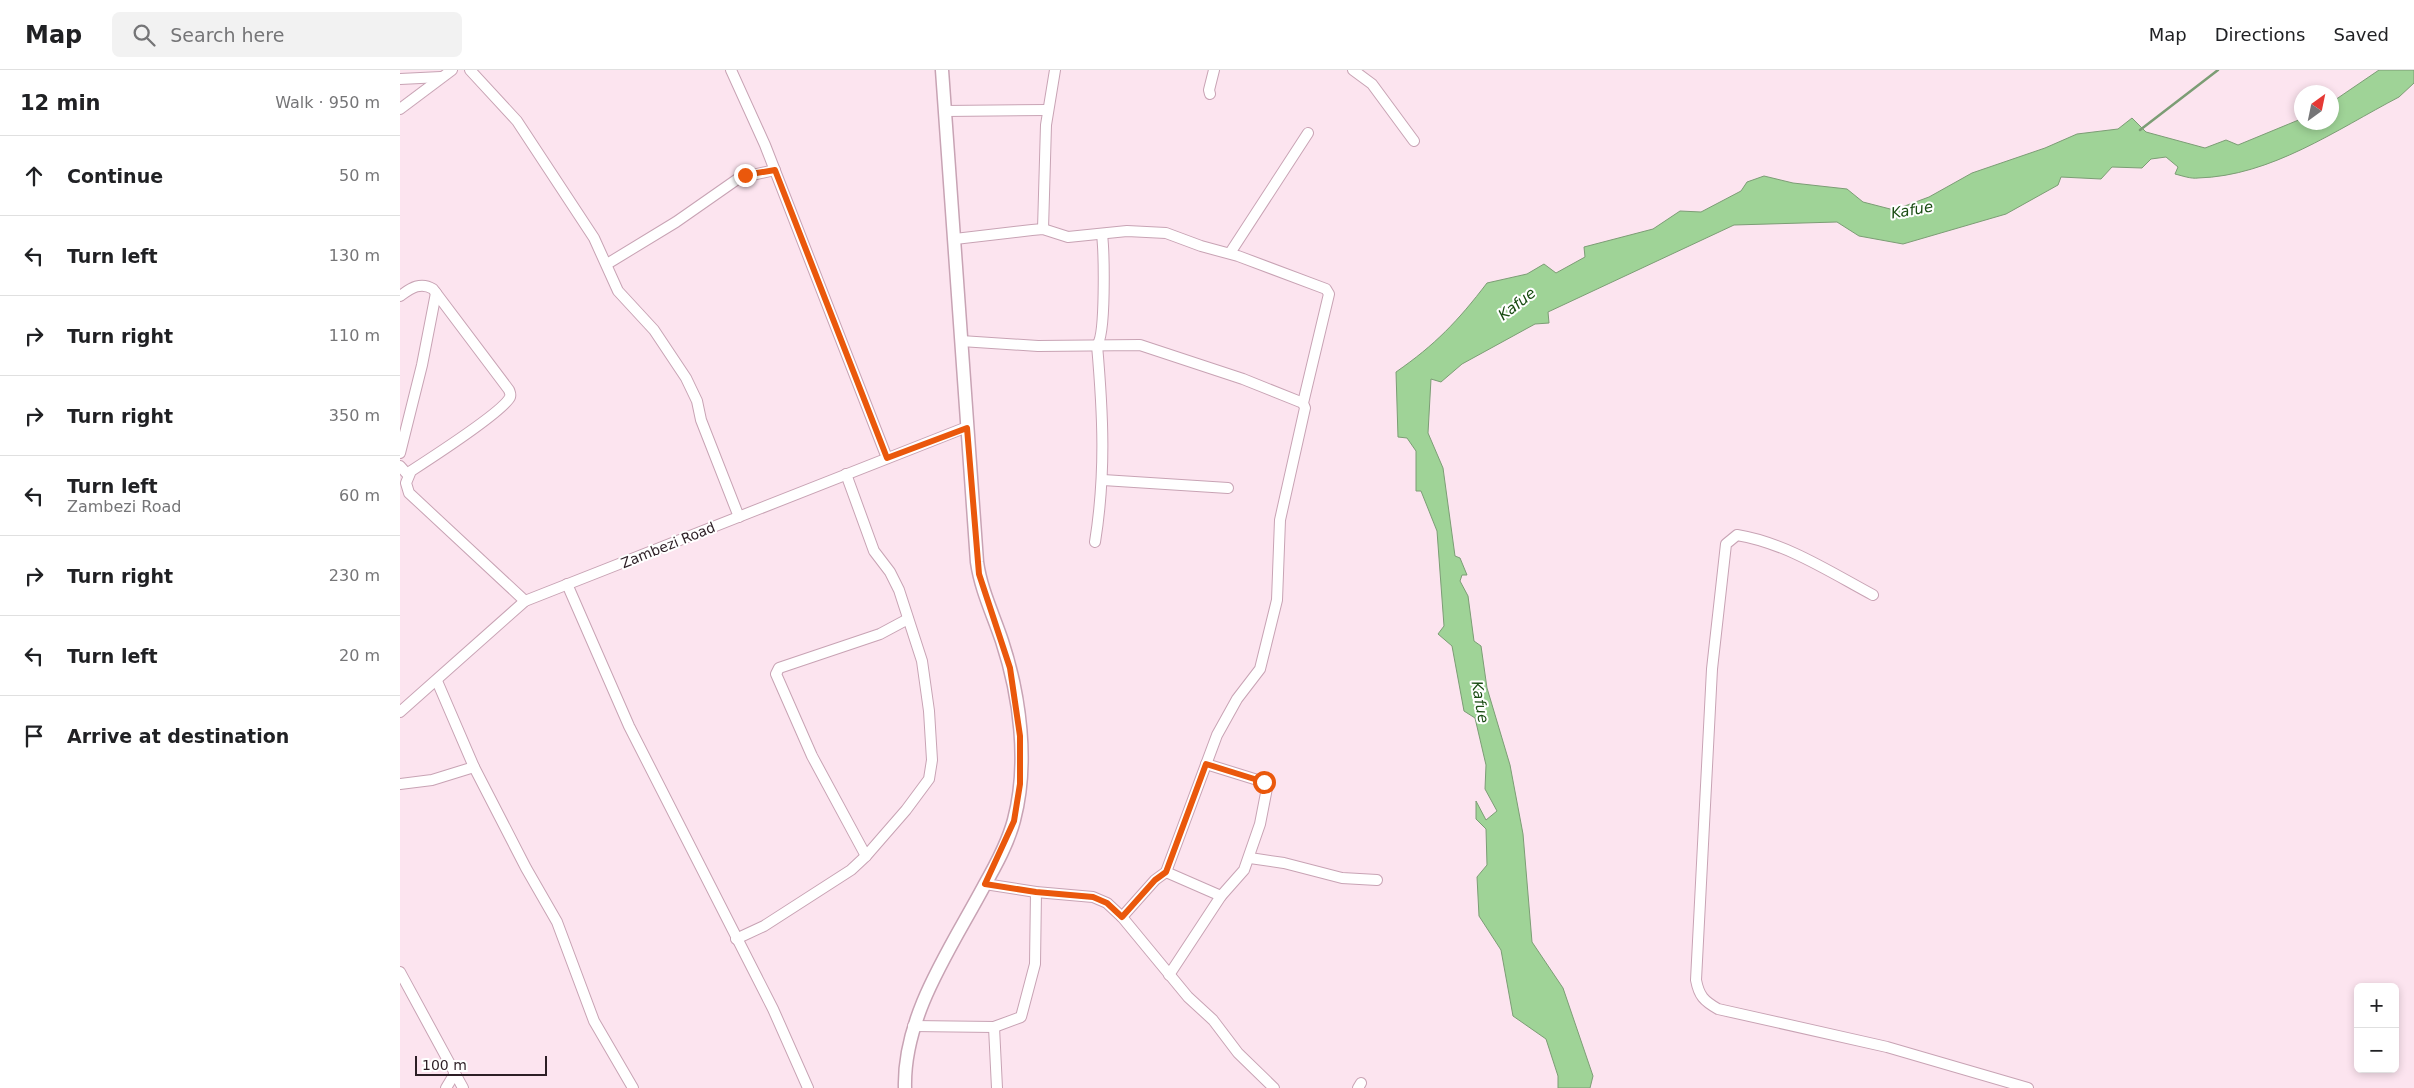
<!DOCTYPE html>
<meta charset="utf-8">
<style>
body{margin:0;font-family:"DejaVu Sans",sans-serif;background:#f2f2f2;color:#202124}
.controls{position:absolute;right:15px;bottom:15px;display:grid;overflow:hidden;border-radius:8px;box-shadow:0 2px 8px #0003}
.controls button{width:45px;height:45px;display:grid;place-items:center;padding:0;border:0;border-bottom:1px solid #e0e0e0;background:#fff;color:#202124;font:25px sans-serif}
.compass{position:absolute;left:1894px;top:15px;width:45px;height:45px;border-radius:50%;background:#fff;box-shadow:0 2px 8px #0003;rotate:33deg}
.scale{position:absolute;left:15px;bottom:12px;width:132px;box-sizing:border-box;padding-left:5px;border:2px solid #2c1e25;border-top:0;font-size:14px;line-height:18px;white-space:nowrap;color:#2c1e25;-webkit-text-stroke:4px #fff;paint-order:stroke}
.stop{position:absolute;width:15px;height:15px;margin:-11px;border:4px solid #ea580c;border-radius:50%;background:#fff}
.stop.end{background:#ea580c;border-color:#fff;box-shadow:0 1px 5px #0008}
.list{margin:0;padding:0;list-style:none}
h2{display:flex;justify-content:space-between;align-items:center;height:65px;margin:0;padding:0 20px;font-size:21px}
h2 small{font-size:16px;font-weight:400;color:#757577}
.list li{display:grid;grid-template-columns:32px 1fr auto;gap:15px;align-items:center;box-sizing:border-box;height:80px;padding:0 20px;border-top:1px solid #e0e0e0}
.list b{display:block;font-size:19px;white-space:nowrap}
.list p{margin:0;font-size:16px;white-space:nowrap;color:#757577}
.list em{font-size:16px;font-style:normal;color:#757577}
.icon{flex:none;width:28px;height:28px;fill:none;stroke:currentColor;stroke-width:2;stroke-linecap:round;stroke-linejoin:round}
.map{position:relative;flex:none;width:2014px;height:1018px;overflow:hidden}
header{display:flex;align-items:center;gap:30px;box-sizing:border-box;height:70px;padding:0 25px;background:#fff;border-bottom:1px solid #e0e0e0}
header strong{font-size:24px}
nav{display:flex;gap:28px;margin-inline-start:auto;font-size:18px}
.search{width:350px;height:45px;background:#f2f2f2;display:flex;align-items:center;gap:12px;box-sizing:border-box;padding:0 18px;border-radius:8px;color:#757577;font-size:19px}
main{display:flex}
aside{flex:1;background:#fff}
.map>svg:first-child{display:block}
</style>
<header>
<strong>Map</strong>
<div class="search"><svg class="icon" aria-label="search" viewBox="0 0 24 24"><circle cx="10" cy="10" r="6"/><path d="M15 15l6 6"/></svg>Search here</div>
<nav><a>Map</a><a>Directions</a><a>Saved</a></nav>
</header>
<main>
<aside>
<h2>12 min<small>Walk · 950 m</small></h2>
<ul class="list">
<li><svg class="icon" aria-label="ahead" viewBox="0 0 24 24"><path d="M12 20V5M6 11l6-6 6 6"/></svg><div><b>Continue</b></div><em>50 m</em></li>
<li><svg class="icon" aria-label="left" viewBox="0 0 24 24"><path d="M17 20v-9H6M10 6l-5 5 5 5"/></svg><div><b>Turn left</b></div><em>130 m</em></li>
<li><svg class="icon" aria-label="right" viewBox="0 0 24 24"><path d="M7 20v-9h11M14 6l5 5-5 5"/></svg><div><b>Turn right</b></div><em>110 m</em></li>
<li><svg class="icon" aria-label="right" viewBox="0 0 24 24"><path d="M7 20v-9h11M14 6l5 5-5 5"/></svg><div><b>Turn right</b></div><em>350 m</em></li>
<li><svg class="icon" aria-label="left" viewBox="0 0 24 24"><path d="M17 20v-9H6M10 6l-5 5 5 5"/></svg><div><b>Turn left</b><p>Zambezi Road</p></div><em>60 m</em></li>
<li><svg class="icon" aria-label="right" viewBox="0 0 24 24"><path d="M7 20v-9h11M14 6l5 5-5 5"/></svg><div><b>Turn right</b></div><em>230 m</em></li>
<li><svg class="icon" aria-label="left" viewBox="0 0 24 24"><path d="M17 20v-9H6M10 6l-5 5 5 5"/></svg><div><b>Turn left</b></div><em>20 m</em></li>
<li><svg class="icon" aria-label="arrive" viewBox="0 0 24 24"><path d="M6 21V4h12l-3 4 3 4H6"/></svg><div><b>Arrive at destination</b></div></li>
</ul>
</aside>
<div class="map">
<svg width="2014" height="1018" viewBox="0 0 2014 1018">
<rect width="100%" height="100%" fill="#fce4ef"/>
<path fill="#9fd397" stroke="#7c9d75" d="M1979 0H2014V13L1999 27C1936 60 1871 106 1798 108 1791 109 1783 106 1775 104L1778 97 1766 87 1751 89 1742 98 1712 97 1701 109 1661 107 1658 115 1606 144 1503 174 1459 166 1437 152 1334 155 1148 242 1149 253 1135 254 1062 294 1041 312 1031 309 1028 363 1043 398 1055 486 1060 488 1067 505H1062L1060 511 1068 526 1074 571 1081 576 1087 618 1110 695 1123 764 1132 872 1163 918 1193 1006 1190 1018H1158V1006L1146 969 1113 946 1101 880 1079 846 1077 807 1087 795 1086 759 1076 749V731L1086 750 1097 741 1085 719 1086 695 1075 648 1064 641 1052 576 1038 564 1044 556 1037 461 1021 421H1016V381L1007 368 998 367 996 302C1035 275 1058 251 1087 213L1127 204 1144 194 1156 203 1185 187 1184 177 1253 159 1280 141 1301 142 1341 121 1347 112 1364 106 1393 113 1447 119 1463 132 1494 140 1529 127 1572 103 1645 78 1677 64 1718 59 1732 48 1746 62 1805 78 1826 70 1838 75 1901 49 1902 52H1932V32Z"/>
<g fill="none" stroke-linecap="round" stroke-linejoin="round">
<polyline stroke="#7c9d75" stroke-width="2.5" points="1740,60 1818,0"/>
<defs>
<g id="minor">
<polyline points="70,0 117,51 194,168 218,221 254,260 286,308 297,331 301,350 339,447"/>
<polyline points="331,0 365,75 487,388"/>
<polyline points="953,0 972,14 1014,71"/>
<polyline points="0,9 41,7"/>
<polyline points="810,24 809,20 814,0"/>
<polyline points="0,39 52,0"/>
<polyline points="545,41 647,40"/>
<polyline points="643,159 646,55 655,0"/>
<polyline points="555,169 632,160 643,159 668,167 727,161 766,163 801,176 838,186 926,219 929,224 903,333 905,338 880,450 877,530 860,599 837,629 817,665 766,802 755,810 722,847"/>
<polyline points="830,183 908,63"/>
<polyline points="207,194 276,152 339,108 375,100"/>
<path d="M0 226C10 219 20 211 33 219L109 320C110 323 111 324 110 327 104 341 28 390 11 401L6 413 9 423 125 531"/>
<polyline points="561,271 638,276 740,275 843,309 903,333"/>
<polyline points="0,383 22,295 36,223"/>
<polyline points="0,396 8,405"/>
<polyline points="703,410 828,418"/>
<path d="M695 472C706 403 703 344 697 275 706 265 704 182 702 164"/>
<polyline points="167,514 229,656 373,939 408,1018"/>
<path d="M1473 525C1430 502 1386 473 1337 465L1326 474 1312 599 1296 910C1299 926 1304 931 1318 939L1487 977 1628 1018"/>
<polyline points="37,611 74,697 126,798 157,852 194,951 233,1018"/>
<polyline points="0,642 125,531 567,357"/>
<polyline points="0,714 32,710 74,697"/>
<polyline points="466,786 412,686 376,604 379,598 480,564 508,549"/>
<polyline points="850,788 884,793 942,808 977,810"/>
<polyline points="766,802 821,826"/>
<polyline points="585,814 636,822 693,827 707,833 722,847 788,927 813,950 838,983 874,1018"/>
<polyline points="336,869 364,856 451,800 466,786 506,740 529,709 532,690 529,641 522,591 499,520 490,502 474,481 446,404"/>
<polyline points="0,902 63,1018"/>
<polyline points="769,905 821,826 844,800 860,754 867,718 864,712 806,694"/>
<polyline points="513,956 594,957 621,947 635,894 636,822"/>
<polyline points="594,957 597,1018"/>
<polyline points="46,1018 55,1003"/>
<polyline points="958,1018 961,1013"/>
</g>
<path id="tertiary" d="M505 1018C503 946 551 878 584 816 596 795 608 773 614 750 629 693 620 626 602 571 593 544 581 520 577 492L542 0"/>
</defs>
<use href="#minor" stroke="#c8a3b4" stroke-width="12"/>
<use href="#tertiary" stroke="#c8a3b4" stroke-width="15"/>
<use href="#minor" stroke="#fff" stroke-width="10"/>
<use href="#tertiary" stroke="#fff" stroke-width="12"/>
</g>
<g fill="none" stroke-linecap="round" stroke-linejoin="round">
<polyline stroke="#ea580c" stroke-width="6" points="345,105 375,100 487,388 567,358 579,504 610,598 620,666 620,714 614,751 585,814 636,822 693,827 707,833 722,847 755,810 766,802 806,694 864,712"/>
</g>
<g text-anchor="middle" stroke-width="4" stroke-linejoin="round" paint-order="stroke">
<g font-size="14" fill="#2c1e25" stroke="#fff">
<text transform="translate(268 475) rotate(-22)" y="5">Zambezi Road</text>
</g>
<g font-size="15" font-style="italic" fill="#194c12" stroke="#fff">
<text transform="translate(1512 140) rotate(-10)" y="5">Kafue</text>
<text transform="translate(1117 234) rotate(-38)" y="5">Kafue</text>
<text transform="translate(1080 632) rotate(80)" y="5">Kafue</text>
</g>
</g>
</svg>
<div class="controls">
<button>+</button>
<button>−</button>
</div>
<svg class="compass" viewBox="-18 -18 36 36"><path d="M0-13l5 13h-10z" fill="#e53935"/><path d="M0 13l5-13h-10z" fill="#757577"/></svg>
<div class="scale">100 m</div>
<div class="stop" style="left:864px;top:712px"></div>
<div class="stop end" style="left:345px;top:105px"></div>
</div>
</main>
